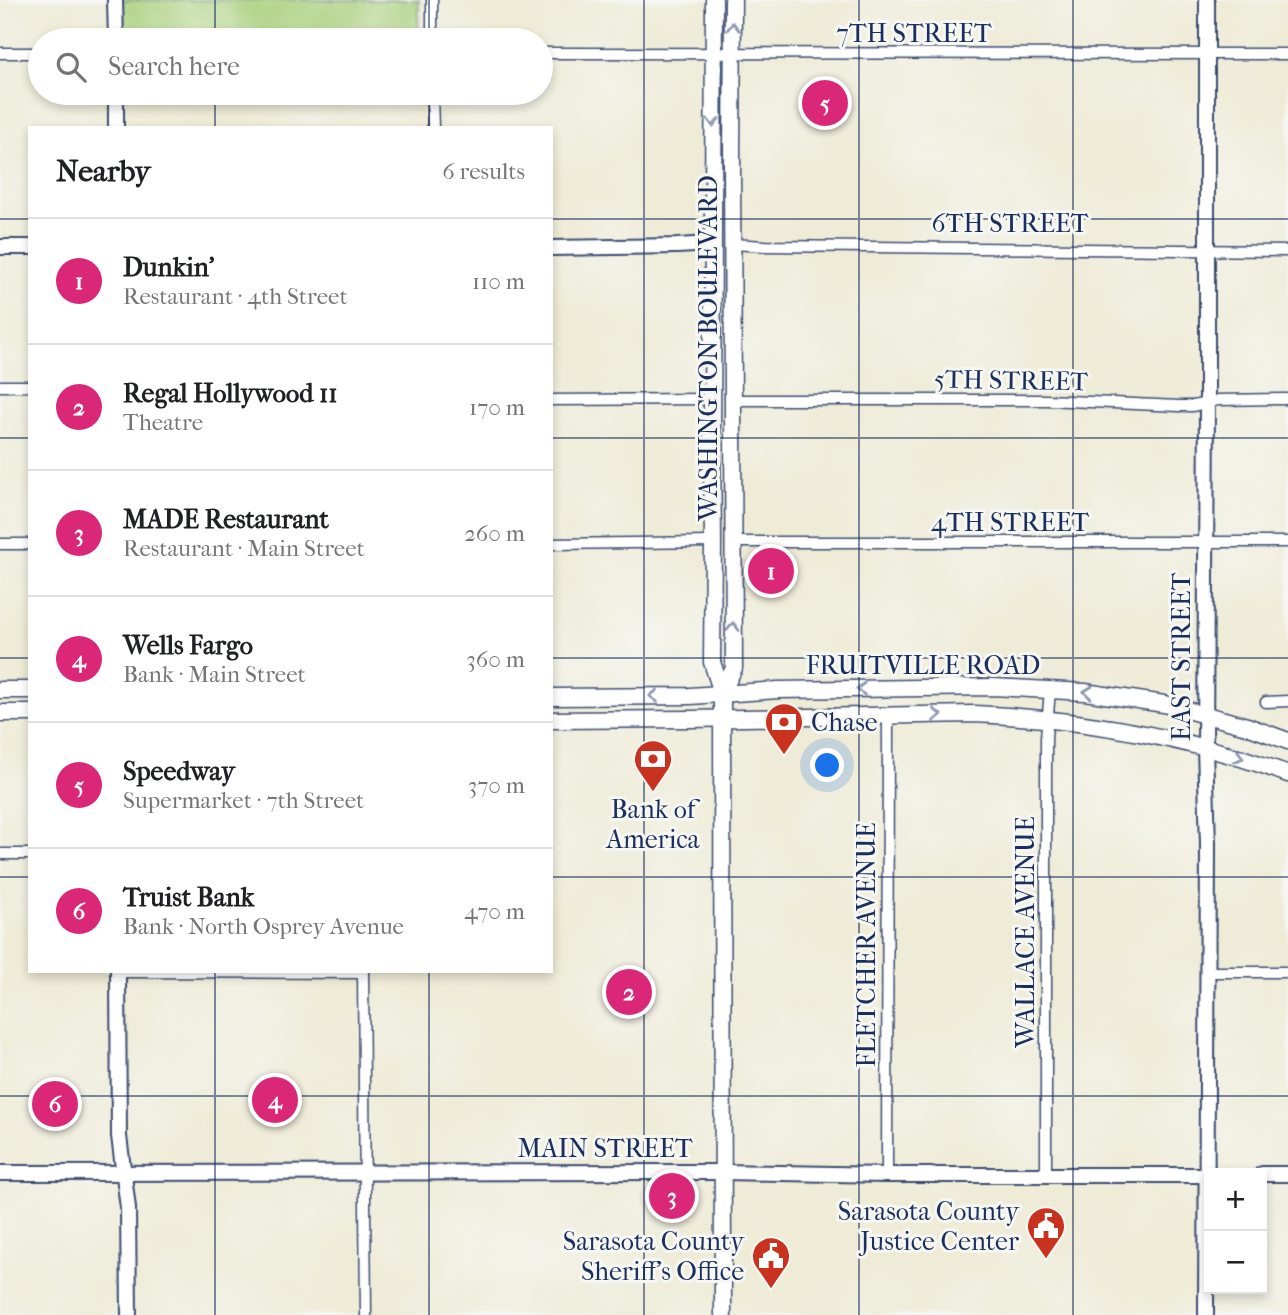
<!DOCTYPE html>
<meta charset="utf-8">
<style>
body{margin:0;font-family:"IM FELL French Canon",serif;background:#f6f6f6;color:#202124}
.controls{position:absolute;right:21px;bottom:21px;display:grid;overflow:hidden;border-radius:0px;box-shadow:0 4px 10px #0003}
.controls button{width:63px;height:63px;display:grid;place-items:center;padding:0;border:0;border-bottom:2px solid #e0e0e0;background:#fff;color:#202124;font:35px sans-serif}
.you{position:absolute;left:828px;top:766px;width:24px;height:24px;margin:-18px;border:5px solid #fff;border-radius:50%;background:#1a73e8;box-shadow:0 0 0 10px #1a73e833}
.badge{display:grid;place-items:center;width:46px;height:46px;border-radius:50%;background:#db2777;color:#fff;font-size:23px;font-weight:700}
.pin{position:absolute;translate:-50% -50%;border:4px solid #fff;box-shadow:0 2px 7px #0006}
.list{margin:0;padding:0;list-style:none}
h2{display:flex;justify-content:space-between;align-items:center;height:91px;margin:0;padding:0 28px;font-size:30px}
h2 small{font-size:23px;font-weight:400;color:#757577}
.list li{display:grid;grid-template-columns:46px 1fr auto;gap:21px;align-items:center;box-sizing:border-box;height:126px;padding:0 28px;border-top:2px solid #e0e0e0}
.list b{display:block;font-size:26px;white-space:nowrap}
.list p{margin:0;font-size:23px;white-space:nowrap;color:#757577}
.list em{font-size:23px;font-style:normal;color:#757577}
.icon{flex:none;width:38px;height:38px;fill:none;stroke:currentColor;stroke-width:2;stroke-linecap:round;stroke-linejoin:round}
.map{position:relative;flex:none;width:1288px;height:1315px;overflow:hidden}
.search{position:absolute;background:#fff;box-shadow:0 4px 10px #0003;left:28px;top:28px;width:525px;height:77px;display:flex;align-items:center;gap:18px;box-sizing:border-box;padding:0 24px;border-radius:38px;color:#757577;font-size:26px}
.panel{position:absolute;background:#fff;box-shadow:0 4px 10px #0003;left:28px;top:126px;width:525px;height:847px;border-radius:0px}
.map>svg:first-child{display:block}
</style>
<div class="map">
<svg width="1288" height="1315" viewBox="0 0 1288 1315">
<rect width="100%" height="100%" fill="#f6f6f2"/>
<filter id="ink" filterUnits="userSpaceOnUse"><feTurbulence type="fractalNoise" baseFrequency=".0143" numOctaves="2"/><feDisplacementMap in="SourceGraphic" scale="14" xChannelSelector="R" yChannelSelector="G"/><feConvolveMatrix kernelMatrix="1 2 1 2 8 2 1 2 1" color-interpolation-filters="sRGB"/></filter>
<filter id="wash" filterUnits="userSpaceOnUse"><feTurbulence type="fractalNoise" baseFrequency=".00686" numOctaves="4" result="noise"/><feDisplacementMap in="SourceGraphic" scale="28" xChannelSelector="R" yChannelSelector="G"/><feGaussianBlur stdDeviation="1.57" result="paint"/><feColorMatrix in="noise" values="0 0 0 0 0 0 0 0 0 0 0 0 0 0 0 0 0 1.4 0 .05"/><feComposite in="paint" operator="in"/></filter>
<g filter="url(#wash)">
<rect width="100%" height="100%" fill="#eeebd6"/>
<polygon fill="#a7d07b" stroke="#61806c" stroke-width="2" points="122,0 419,0 418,40 123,40"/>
</g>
<g filter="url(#ink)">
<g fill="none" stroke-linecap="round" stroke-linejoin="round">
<defs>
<g id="street">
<polyline points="432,40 432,0"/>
<polyline points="0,53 40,53"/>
<polyline points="541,53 1288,54"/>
<polyline points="432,93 433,128"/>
<polyline points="732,244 765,246 1288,251"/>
<polyline points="0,386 30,386"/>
<polyline points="551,400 712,399"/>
<polyline points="733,400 1046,400 1179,406 1193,406 1218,400 1288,399"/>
<polyline points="733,542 1288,542"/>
<polyline points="0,544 30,544"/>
<polyline points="551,544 713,542"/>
<polyline points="1266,702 1288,701"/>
<polyline points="0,854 30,854"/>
<polyline points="363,971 366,1315"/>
<polyline points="118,972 363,973"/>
<polyline points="1206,972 1288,972"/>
<polyline points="1046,1174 1046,738 1050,690"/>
<polyline points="887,1175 888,716"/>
</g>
<g id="secondary">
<polyline points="115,0 116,40"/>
<polyline points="116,128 116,93"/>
<polyline points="0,247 30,247"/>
<polyline points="551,248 677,246 712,244"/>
<polyline points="118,971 119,1136 128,1208 129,1315"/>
<polyline points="0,1173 723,1172 887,1175 1209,1175"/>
<polyline points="1262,1174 1288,1174"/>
<polyline points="1206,1315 1208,844 1205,748 1207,403 1207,0"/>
</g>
<g id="primary">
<polyline points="714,0 712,446 713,542 712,662 722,693 723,1315"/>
<polyline points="0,690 30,690"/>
<polyline points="722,693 734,668 732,162 733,0"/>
<polyline points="551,697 690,696 778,690 993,687 1085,692 1164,704 1247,726 1288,741"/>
<polyline points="0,713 30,713"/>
<path d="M551 720 690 719 975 714C1083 719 1186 736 1288 774"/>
</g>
</defs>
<use href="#street" stroke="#3b4b70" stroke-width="13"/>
<use href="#secondary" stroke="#3b4b70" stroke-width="18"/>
<use href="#primary" stroke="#3b4b70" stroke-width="19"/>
<use href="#street" stroke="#fff" stroke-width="10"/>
<use href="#secondary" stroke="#fff" stroke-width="14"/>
<use href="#primary" stroke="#fff" stroke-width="16"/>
</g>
<defs><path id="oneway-chevron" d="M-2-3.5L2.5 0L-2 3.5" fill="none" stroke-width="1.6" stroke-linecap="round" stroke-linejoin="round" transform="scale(1.75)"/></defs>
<g stroke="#8d97ae">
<use href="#oneway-chevron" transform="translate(733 27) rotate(-90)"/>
<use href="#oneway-chevron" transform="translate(713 122) rotate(90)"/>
<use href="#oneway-chevron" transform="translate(733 627) rotate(-90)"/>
<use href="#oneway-chevron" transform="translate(861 689) rotate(179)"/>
<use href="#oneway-chevron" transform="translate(1088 692) rotate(-174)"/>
<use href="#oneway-chevron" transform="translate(654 696) rotate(180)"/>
<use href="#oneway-chevron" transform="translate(937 715) rotate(-1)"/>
<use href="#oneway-chevron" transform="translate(1239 757) rotate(16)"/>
</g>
</g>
<path fill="none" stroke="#1b2f5e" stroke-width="2" stroke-opacity="0.55" d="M215 0V40M429 0V40M644 0V1315M859 0V1315M1073 0V1315M215 93V128M429 93V128M0 219H30M551 219H1288M0 438H30M551 438H1288M0 658H30M551 658H1288M0 877H30M551 877H1288M215 971V1315M429 971V1315M0 1096H1288"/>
<defs>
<symbol id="bank-pin" viewBox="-11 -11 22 30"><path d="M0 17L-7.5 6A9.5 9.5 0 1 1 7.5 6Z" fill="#c8321e" stroke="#f6f6f2"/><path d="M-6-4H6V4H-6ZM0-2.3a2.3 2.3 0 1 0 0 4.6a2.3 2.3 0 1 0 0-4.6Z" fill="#fff"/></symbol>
<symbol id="civic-pin" viewBox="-11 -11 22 30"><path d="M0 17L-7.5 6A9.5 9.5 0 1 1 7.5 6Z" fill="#c8321e" stroke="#f6f6f2"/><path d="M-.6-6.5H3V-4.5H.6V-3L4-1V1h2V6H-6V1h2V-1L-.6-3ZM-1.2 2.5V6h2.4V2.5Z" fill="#fff"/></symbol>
</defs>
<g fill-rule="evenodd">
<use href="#bank-pin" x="762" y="700" width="44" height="60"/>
<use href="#bank-pin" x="631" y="737" width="44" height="60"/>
<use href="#civic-pin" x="1024" y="1204" width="44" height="60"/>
<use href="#civic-pin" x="749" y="1234" width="44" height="60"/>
</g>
<g text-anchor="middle" stroke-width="6" stroke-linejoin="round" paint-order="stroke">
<g font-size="26" fill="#1b2f5e" stroke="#f6f6f2">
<text x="914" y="42">7TH STREET</text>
<text x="1010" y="232">6TH STREET</text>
<text transform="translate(708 348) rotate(-90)" y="9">WASHINGTON BOULEVARD</text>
<text transform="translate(1011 380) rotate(1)" y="9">5TH STREET</text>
<text x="1010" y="531">4TH STREET</text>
<text transform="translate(1181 657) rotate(-90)" y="9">EAST STREET</text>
<text x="923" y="674">FRUITVILLE ROAD</text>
<text transform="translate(1025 932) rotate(-90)" y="9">WALLACE AVENUE</text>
<text transform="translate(866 945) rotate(-90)" y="9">FLETCHER AVENUE</text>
<text x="605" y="1157">MAIN STREET</text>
</g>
<g font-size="26" fill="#1b2f5e" stroke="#f6f6f2" text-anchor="end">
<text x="811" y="731" text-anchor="start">Chase</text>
<text x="653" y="818" text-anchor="middle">Bank of<tspan x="653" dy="30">America</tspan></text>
<text x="1019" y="1220">Sarasota County<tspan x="1019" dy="30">Justice Center</tspan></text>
<text x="744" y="1250">Sarasota County<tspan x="744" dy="30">Sheriff's Office</tspan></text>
</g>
</g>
</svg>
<div class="controls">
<button>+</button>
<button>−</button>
</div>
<div class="you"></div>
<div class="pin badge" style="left:771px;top:571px">1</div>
<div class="pin badge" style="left:629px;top:992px">2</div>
<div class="pin badge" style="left:672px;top:1196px">3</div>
<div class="pin badge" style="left:275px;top:1100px">4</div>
<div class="pin badge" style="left:825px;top:103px">5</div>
<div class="pin badge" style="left:55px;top:1104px">6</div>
<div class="search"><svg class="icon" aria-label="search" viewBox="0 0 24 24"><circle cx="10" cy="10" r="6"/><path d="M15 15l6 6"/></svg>Search here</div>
<section class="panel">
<h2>Nearby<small>6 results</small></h2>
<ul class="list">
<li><span class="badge">1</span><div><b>Dunkin'</b><p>Restaurant · 4th Street</p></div><em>110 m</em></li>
<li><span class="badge">2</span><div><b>Regal Hollywood 11</b><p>Theatre</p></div><em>170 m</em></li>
<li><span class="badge">3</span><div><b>MADE Restaurant</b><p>Restaurant · Main Street</p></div><em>260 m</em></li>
<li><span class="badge">4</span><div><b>Wells Fargo</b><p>Bank · Main Street</p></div><em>360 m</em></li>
<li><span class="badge">5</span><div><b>Speedway</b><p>Supermarket · 7th Street</p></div><em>370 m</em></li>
<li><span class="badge">6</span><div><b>Truist Bank</b><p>Bank · North Osprey Avenue</p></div><em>470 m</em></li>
</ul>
</section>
</div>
